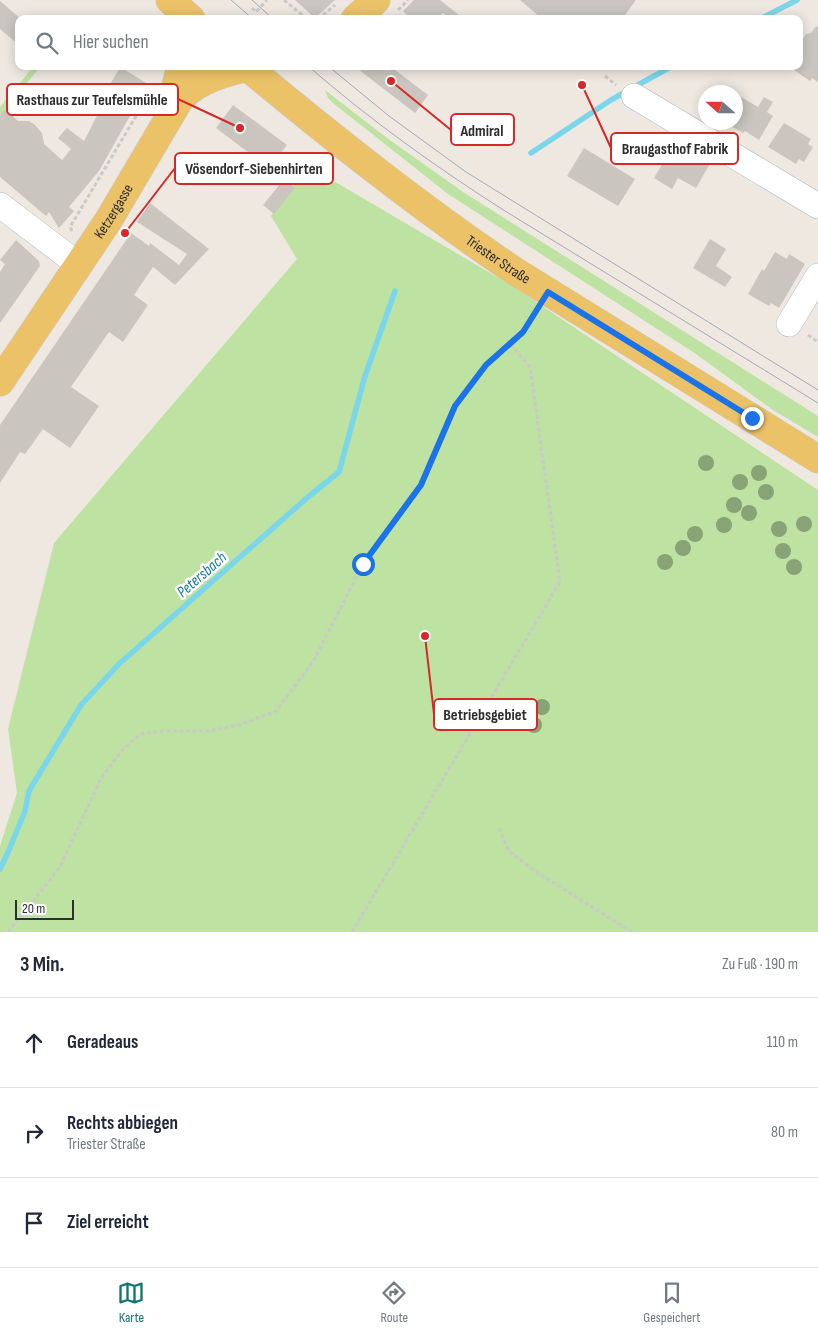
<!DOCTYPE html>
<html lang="de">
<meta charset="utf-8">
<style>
body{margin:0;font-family:"Sofia Sans Condensed",sans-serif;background:#f2f2f3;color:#1f2937}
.compass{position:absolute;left:698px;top:85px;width:45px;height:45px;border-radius:50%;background:#fff;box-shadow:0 2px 12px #0003;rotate:291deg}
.scale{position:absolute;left:15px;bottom:12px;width:59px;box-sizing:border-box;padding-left:5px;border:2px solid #2e2e2e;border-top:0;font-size:14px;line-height:18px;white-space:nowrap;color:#2e2e2e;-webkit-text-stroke:4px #fff;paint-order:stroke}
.stop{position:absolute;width:15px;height:15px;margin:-11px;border:4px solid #1a73e8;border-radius:50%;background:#fff}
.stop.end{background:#1a73e8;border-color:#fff;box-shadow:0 1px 5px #0008}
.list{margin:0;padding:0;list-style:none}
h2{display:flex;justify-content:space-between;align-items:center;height:65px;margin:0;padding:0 20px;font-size:21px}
h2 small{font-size:16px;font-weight:400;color:#747a83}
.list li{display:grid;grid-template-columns:32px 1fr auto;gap:15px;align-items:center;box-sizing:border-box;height:90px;padding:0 20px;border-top:1px solid #e0e1e3}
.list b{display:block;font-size:19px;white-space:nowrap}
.list p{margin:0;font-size:16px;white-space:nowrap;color:#747a83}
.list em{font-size:16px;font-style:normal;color:#747a83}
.icon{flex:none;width:28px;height:28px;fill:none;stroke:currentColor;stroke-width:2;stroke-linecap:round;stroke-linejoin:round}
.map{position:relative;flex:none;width:818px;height:932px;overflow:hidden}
.search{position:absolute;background:#fff;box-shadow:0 2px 12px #0003;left:15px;right:15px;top:15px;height:55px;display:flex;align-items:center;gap:12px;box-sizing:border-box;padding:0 18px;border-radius:10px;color:#747a83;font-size:19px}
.sheet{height:335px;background:#fff}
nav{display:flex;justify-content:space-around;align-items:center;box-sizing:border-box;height:70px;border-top:1px solid #e0e1e3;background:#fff;font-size:14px;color:#747a83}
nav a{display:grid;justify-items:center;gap:2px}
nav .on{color:#0f766e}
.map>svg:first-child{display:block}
</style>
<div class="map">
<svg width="818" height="932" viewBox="0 0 818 932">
<rect width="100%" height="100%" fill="#eee8e1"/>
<g fill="#bde2a1">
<polygon points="34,66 41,66 0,115 0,107"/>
<polygon points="325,90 387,138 463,192 818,416 818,437 773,410 696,354 448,194 333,103 328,98"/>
<polygon points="308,166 509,284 818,490 818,932 0,932 0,846 17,793 8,729 54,543 297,259 271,216"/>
</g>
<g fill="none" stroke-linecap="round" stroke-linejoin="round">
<g stroke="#7ad7eb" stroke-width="5.5">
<polyline points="760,19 797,0"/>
<polyline points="531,153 611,100 672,66"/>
<polyline points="0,869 9,850 25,811 29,791 81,705 119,664 308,497 339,472 365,376 395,291"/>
</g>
</g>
<g fill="#cac6bf">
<polygon points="295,0 335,0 315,18"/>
<polygon points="414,0 440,0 464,19 448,19 449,18 443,13 435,19 411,19 403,11"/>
<polygon points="520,0 636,0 622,19 542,19"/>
<polygon points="0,1 21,19 19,19 19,45 0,29"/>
<polygon points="816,26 818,27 818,82 812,78 810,81 791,68 792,66 799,66 799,55 801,51 799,50 799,45 806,34 811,33"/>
<polygon points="354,66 390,66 428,95 415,113"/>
<polygon points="120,67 148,84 99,171 69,207 74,211 59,228 49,212 46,216 0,177 0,115 5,109 18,121 29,121 35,125 42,133 44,144 62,160 71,149 58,138 67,128 84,141 100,110 87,101 90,96 100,102"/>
<polygon points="736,94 758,107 764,97 773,102 767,112 773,116 759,140 745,131 743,133 724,122 736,122"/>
<polygon points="233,105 287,145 269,168 216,128"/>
<polygon points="784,123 811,139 808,144 813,147 804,162 799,159 796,164 768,147"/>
<polygon points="675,142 711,162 696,188 678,178 672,189 654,178"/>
<polygon points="584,148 635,179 618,206 567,176"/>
<polygon points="284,179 295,188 274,214 263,205"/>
<polygon points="150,203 209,249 175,285 153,267 134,295 148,305 123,342 109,332 71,387 99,406 70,448 43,429 25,454 20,452 0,483 0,425 131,233 149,246 150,243 179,265 187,254 137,222"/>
<polygon points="710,239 726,249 716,266 732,277 725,287 693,268"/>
<polygon points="16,240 39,261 40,266 0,323 0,272 5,264 0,260"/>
<polygon points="775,252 787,259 789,254 805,264 779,308 771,303 769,306 748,294 762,269 764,271"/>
</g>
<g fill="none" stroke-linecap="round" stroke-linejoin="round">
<defs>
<g id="minor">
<polyline points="634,96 818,206"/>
<polyline points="0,205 79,265"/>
<polyline points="789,324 818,276"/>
</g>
<g id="major">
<polyline points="170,0 191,19"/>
<polyline points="355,19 376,0"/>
<path id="s1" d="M246 66C333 138 422 209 516 272L818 459"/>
<polyline points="169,111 181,66"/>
<path id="s2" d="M0 382 108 221 180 99C198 79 229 71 254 66"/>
</g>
</defs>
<use href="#minor" stroke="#b4b8c0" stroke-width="26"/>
<use href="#major" stroke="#c9c9c9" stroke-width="29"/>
<g stroke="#c9c9c9" stroke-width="3" stroke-dasharray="4 2.5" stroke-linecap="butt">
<polyline points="284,0 307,19"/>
<polyline points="252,8 256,12 267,0"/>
<polyline points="398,10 408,0"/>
<polyline points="318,19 335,5"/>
<polyline points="605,76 616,85"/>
<polyline points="72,231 70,227 148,96"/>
<polyline points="808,335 818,342"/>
<polyline points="499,828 509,851 535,871 632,932"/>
<polyline points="8,932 60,867 101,778 124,748 141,734 167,731 209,731 239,725 276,711 313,662 363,564 421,485 455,407 486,365 523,332 535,312"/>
<polyline points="352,932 560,582 530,367 510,343"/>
</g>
<use href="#minor" stroke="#fff" stroke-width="25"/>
<use href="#major" stroke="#ecc269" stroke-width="28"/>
<g stroke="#a4a8b7" stroke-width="1">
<polyline points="231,0 253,19"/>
<polyline points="252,0 273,19"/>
<path d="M308 66C370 120 436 167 505 211L818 403"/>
<polyline points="328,66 389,116 466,172 818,390"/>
</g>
</g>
<g fill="#88a376">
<circle cx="706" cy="463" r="8"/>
<circle cx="759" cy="473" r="8"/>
<circle cx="740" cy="482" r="8"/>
<circle cx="766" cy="492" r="8"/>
<circle cx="734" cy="505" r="8"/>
<circle cx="749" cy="513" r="8"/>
<circle cx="804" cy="524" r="8"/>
<circle cx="724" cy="525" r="8"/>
<circle cx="779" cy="529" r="8"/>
<circle cx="695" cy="534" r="8"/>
<circle cx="683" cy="548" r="8"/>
<circle cx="783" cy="551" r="8"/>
<circle cx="665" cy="562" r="8"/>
<circle cx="794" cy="567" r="8"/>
<circle cx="542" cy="707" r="8"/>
<circle cx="534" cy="725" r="8"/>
</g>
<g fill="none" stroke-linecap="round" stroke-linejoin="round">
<polyline stroke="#1a73e8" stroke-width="6" points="363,564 421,485 455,406 486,365 523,332 548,292 752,418"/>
</g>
<g text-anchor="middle" stroke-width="5" stroke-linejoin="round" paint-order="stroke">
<g font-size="15" fill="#2e2e2e" stroke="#fff">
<text dy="5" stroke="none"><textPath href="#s2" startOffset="205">Ketzergasse</textPath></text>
<text dy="5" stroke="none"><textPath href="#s1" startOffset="318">Triester Straße</textPath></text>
</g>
<g font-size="16" font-style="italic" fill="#13799c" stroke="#fff">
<text transform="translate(201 574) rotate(-41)" y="6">Petersbach</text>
</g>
</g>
<path fill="none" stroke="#d62828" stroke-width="2" d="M240 128L178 99M391 81L451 130M582 85L611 148M125 233L175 168M425 636L434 714"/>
<g fill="#d62828" stroke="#fff" stroke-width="2">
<circle cx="240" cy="128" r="5"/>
<circle cx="391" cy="81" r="5"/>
<circle cx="582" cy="85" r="5"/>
<circle cx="125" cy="233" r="5"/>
<circle cx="425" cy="636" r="5"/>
</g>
<g fill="#fff" stroke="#d62828" stroke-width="2">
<rect x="7" y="84" width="171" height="31" rx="5"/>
<rect x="451" y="114" width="63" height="31" rx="5"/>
<rect x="611" y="133" width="127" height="31" rx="5"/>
<rect x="175" y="153" width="158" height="31" rx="5"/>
<rect x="434" y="699" width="103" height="31" rx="5"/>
</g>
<g font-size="16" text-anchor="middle" font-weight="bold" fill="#2e2e2e">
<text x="92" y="105">Rasthaus zur Teufelsmühle</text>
<text x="482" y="136">Admiral</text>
<text x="675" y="154">Braugasthof Fabrik</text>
<text x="254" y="174">Vösendorf-Siebenhirten</text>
<text x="485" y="720">Betriebsgebiet</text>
</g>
</svg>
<svg class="compass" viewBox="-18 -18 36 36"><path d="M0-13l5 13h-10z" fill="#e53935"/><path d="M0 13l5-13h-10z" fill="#747a83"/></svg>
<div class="scale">20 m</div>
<div class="stop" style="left:363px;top:564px"></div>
<div class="stop end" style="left:752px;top:418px"></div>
<div class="search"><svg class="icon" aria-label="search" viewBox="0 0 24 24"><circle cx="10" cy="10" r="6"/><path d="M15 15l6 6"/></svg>Hier suchen</div>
</div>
<section class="sheet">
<h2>3 Min.<small>Zu Fuß · 190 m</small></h2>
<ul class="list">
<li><svg class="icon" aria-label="ahead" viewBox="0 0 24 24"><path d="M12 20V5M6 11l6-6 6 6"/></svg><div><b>Geradeaus</b></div><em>110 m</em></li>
<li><svg class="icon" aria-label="right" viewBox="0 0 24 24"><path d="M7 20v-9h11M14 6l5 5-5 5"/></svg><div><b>Rechts abbiegen</b><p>Triester Straße</p></div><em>80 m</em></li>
<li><svg class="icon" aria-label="arrive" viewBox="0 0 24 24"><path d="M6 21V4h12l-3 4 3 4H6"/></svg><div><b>Ziel erreicht</b></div></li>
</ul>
</section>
<nav>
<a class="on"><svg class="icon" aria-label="map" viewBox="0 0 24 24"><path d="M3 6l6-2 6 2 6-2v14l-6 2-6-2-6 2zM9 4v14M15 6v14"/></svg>Karte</a>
<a><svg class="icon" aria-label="directions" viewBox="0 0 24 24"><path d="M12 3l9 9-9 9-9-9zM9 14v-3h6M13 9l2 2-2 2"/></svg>Route</a>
<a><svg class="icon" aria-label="saved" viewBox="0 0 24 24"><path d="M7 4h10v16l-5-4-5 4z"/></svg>Gespeichert</a>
</nav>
